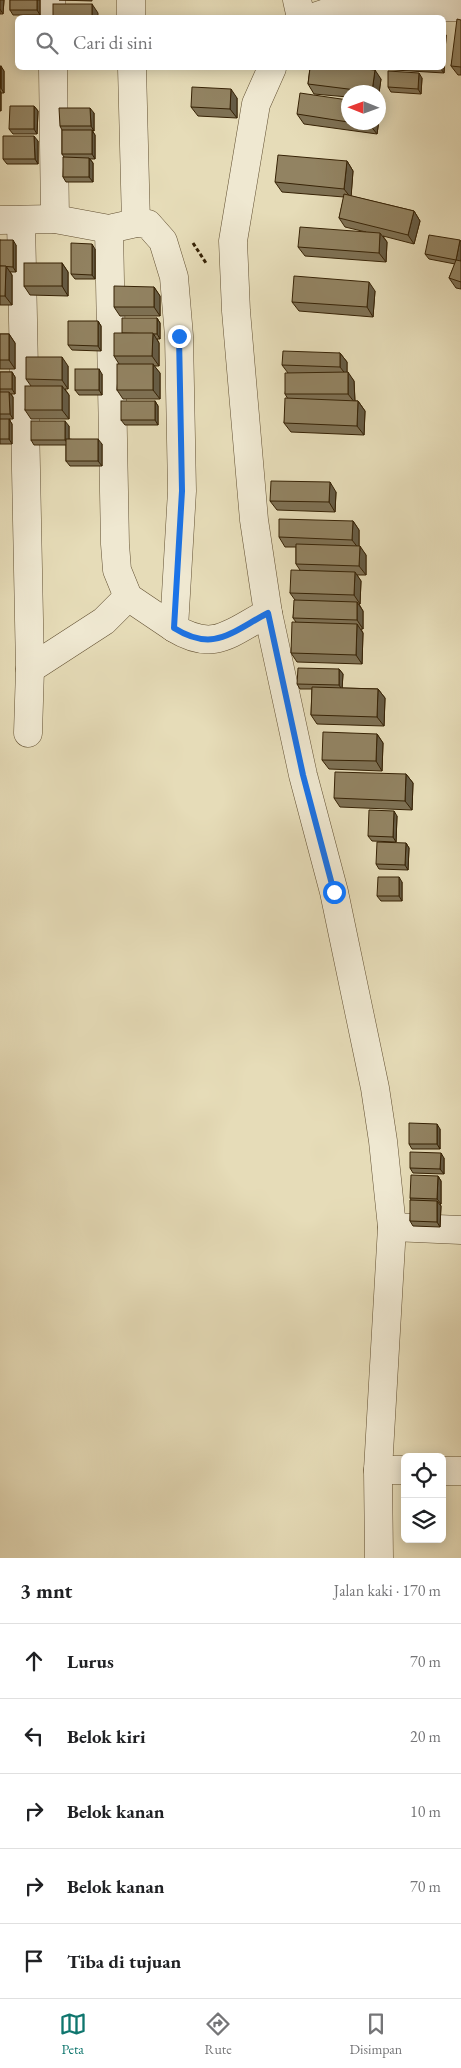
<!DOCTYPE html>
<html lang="id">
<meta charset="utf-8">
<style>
body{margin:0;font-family:"EB Garamond",serif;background:#f2f2f2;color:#202124}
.controls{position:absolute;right:15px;bottom:15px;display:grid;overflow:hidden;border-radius:8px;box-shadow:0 2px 12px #0003}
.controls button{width:45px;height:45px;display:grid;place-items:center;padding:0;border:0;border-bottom:1px solid #e0e0e0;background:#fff;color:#202124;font:25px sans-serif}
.compass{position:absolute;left:341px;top:85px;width:45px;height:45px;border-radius:50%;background:#fff;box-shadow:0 2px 12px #0003;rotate:271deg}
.stop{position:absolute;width:15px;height:15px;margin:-11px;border:4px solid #1a73e8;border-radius:50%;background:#fff}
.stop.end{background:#1a73e8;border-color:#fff;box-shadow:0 1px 5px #0008}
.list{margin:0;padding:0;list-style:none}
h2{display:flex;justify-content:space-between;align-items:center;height:65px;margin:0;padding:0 20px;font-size:21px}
h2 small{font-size:16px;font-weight:400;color:#757577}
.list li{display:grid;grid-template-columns:32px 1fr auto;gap:15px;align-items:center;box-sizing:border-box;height:75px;padding:0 20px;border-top:1px solid #e0e0e0}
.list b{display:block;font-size:19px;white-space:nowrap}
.list em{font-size:16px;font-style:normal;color:#757577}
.icon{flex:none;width:28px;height:28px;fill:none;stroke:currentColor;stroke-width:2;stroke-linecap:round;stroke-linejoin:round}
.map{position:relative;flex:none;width:461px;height:1558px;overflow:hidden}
.search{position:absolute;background:#fff;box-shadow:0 2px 12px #0003;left:15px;right:15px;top:15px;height:55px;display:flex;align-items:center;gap:12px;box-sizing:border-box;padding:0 18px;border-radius:8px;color:#757577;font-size:19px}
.sheet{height:440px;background:#fff}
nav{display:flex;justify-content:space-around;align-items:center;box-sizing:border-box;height:70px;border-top:1px solid #e0e0e0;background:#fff;font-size:14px;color:#757577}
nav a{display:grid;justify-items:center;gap:2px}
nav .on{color:#0f766e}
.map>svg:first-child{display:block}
</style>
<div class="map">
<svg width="461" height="1558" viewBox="0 0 461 1558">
<rect width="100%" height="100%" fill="#e6dcb8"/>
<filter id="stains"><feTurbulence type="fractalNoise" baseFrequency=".004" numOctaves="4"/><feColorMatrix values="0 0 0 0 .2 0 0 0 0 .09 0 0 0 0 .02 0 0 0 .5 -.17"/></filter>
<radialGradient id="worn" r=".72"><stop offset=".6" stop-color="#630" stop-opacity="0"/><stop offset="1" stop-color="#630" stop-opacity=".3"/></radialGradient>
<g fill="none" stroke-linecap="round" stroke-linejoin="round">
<defs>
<g id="minor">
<polyline points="51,0 52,18"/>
<polyline points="131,0 131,18"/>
<polyline points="297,0 301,18"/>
<polyline points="311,18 335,10 461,7"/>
<polyline points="53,68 55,219"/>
<polyline points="132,68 136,223"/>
<path d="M0 220 55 219 109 229 136 223 148 224 163 241 174 277 179 336 182 491 174 628C215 653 231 632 268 613L254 520 236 311 233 241 256 104 272 68"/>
<polyline points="21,220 30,669 28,733"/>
<polyline points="109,229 115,544 117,570 128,597 174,628"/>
<polyline points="268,613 303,775 334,892 375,1088 383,1141 392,1227 378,1470 379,1558"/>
<polyline points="30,669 104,621 128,597"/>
<polyline points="392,1227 461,1230"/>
<polyline points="378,1470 405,1470"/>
<polyline points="442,1471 461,1471"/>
</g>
</defs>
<use href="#minor" stroke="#625032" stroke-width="29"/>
<polyline stroke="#362205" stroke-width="3" stroke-dasharray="4 2.5" stroke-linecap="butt" points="193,243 206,263"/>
<use href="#minor" stroke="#efe8d1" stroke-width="28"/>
</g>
<g fill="#7e7154" stroke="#362205">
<polygon points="0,0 4,0 3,14 0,14"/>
<polygon points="10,0 40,0 40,15 13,15 10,10"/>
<polygon points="59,0 92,0 92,1"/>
<polygon points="461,20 461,75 458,75 451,66"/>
<polygon points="446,35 444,73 362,68 381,79 378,100 378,92 348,92 348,97 314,94 308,84 310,68 444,68"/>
<polygon points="0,66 4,71 4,93 1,93 1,111 0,111"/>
<polygon points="422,78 421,94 391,92 388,87"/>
<polygon points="237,98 237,118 198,116 191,107"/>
<polygon points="348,100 348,122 378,122 378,111 380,113 377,134 304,124 297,114"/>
<polygon points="34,106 38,111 37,134 13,134 9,129"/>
<polygon points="94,113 94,131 92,131 95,135 95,159 90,159 93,163 93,182 66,182 63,177 64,157 62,154 62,130 60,126"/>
<polygon points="38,141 38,164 7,164 3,159"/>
<polygon points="347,161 353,171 351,196 414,211 420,221 414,244 383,236 387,242 386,262 305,256 298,247 366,232 345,227 339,218 344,197 282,192 275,182"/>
<polygon points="0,240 16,245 16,272 10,272 12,275 12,305 0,305"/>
<polygon points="461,242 461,289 456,288 449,278 455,264 429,259 425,254"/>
<polygon points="95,249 95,279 75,279 71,274"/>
<polygon points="62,263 68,272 68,296 30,295 24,286"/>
<polygon points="154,287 160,296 160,316 120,316 114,307"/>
<polygon points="375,291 373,317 299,311 292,302"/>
<polygon points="157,318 160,323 160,339 157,339 159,343 159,366 154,366 160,373 160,399 123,399 117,390 119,364 114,356 122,333"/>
<polygon points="98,321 101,326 101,351 72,350 68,345"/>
<polygon points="0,334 9,334 15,343 15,369 0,369"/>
<polygon points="340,353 347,362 347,372 354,381 355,401 358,401 365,411 364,435 291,432 284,423 288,399 285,394 288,373 282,365"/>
<polygon points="68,366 68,389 65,389 69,395 69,419 31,419 25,410 31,386 26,379"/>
<polygon points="0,372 12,372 15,377 15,394 11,394 13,397 13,419 9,419 12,424 12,444 0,444"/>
<polygon points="102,374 102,395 79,395 75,390"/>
<polygon points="155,401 158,406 158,425 125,425 121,420"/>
<polygon points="69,426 69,439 102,444 102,466 70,466 66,461 66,445 34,445 31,440"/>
<polygon points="336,492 335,512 277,510 270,501"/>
<polygon points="353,521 359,530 359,546 366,555 366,575 357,575 361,581 360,604 359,604 363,611 363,629 361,629 363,633 362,664 297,662 291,653 296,622 293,618 295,600 290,593 300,570 296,564 296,547 285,547 279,537"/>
<polygon points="339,669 343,674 342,688 378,689 385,698 384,726 317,724 311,715 312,689 300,689 297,684"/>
<polygon points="377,734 383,743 382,771 329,769 322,760"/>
<polygon points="406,774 413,783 412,810 340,807 334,798"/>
<polygon points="397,816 396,842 372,841 368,836"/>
<polygon points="406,843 409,848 408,870 379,869 376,864"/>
<polygon points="402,882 402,901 381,901 377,896"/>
<polygon points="440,1129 440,1149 412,1149 409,1144"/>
<polygon points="444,1158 444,1174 413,1173 410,1168"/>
<polygon points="438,1176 441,1181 441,1204 440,1204 441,1206 440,1227 413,1226 410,1221 411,1200 410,1198"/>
</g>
<g fill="#665c45" stroke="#362205">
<polygon points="0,0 4,0 3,14 0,9"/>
<polygon points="37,0 40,0 40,15 37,10"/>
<polygon points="92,4 98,13 98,18 92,18"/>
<polygon points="444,32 446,35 444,73 440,68 444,68"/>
<polygon points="1,66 4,71 4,93 1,88"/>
<polygon points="375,70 381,79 378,100 378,92 372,92"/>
<polygon points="419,73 422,78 421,94 418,89"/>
<polygon points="231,89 237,98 237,118 230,109"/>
<polygon points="0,91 1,93 1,111 0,110"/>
<polygon points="34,106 38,111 37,134 34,129"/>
<polygon points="90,108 94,113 94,131 91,126"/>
<polygon points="378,111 380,113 377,134 370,125 371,122 378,122"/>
<polygon points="92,130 95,135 95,159 92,154"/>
<polygon points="34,136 38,141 38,164 35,159"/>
<polygon points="89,158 93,163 93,182 89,177"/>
<polygon points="347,161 353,171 351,198 344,189"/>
<polygon points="414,211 420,221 414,244 408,235"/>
<polygon points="380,233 387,242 386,262 379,253"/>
<polygon points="13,240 16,245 16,272 13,267"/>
<polygon points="460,240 461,242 461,259 460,265 456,260"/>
<polygon points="92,244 95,249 95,279 92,275"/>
<polygon points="62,263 68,272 68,296 62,286"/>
<polygon points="6,266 12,275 12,305 5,296"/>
<polygon points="369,282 375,291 373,317 367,307"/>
<polygon points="154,287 160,296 160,316 154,307"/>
<polygon points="157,318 160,323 160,339 157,334"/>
<polygon points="98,321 101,326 101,351 98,346"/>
<polygon points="153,333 159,343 159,366 152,356"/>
<polygon points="9,334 15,343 15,369 9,360"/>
<polygon points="340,353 347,362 347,376 340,367"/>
<polygon points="62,357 68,366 68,389 62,380"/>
<polygon points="153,364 160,373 160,399 153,390"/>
<polygon points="99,369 102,374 102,395 99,390"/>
<polygon points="12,372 15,377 15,394 12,389"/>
<polygon points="348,372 354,381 355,403 348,394"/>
<polygon points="62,386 69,395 69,419 62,410"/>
<polygon points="9,392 13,397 13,419 10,414"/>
<polygon points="155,401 158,406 158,425 155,420"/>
<polygon points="358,401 365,411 364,435 357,426"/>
<polygon points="9,419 12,424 12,444 9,439"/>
<polygon points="65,421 69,426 69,445 65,440"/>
<polygon points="98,439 102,444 102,466 98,461"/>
<polygon points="330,482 336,492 335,512 329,502"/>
<polygon points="353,521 359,530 359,549 352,540"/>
<polygon points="360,546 366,555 366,575 359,566"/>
<polygon points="355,572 361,581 360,604 354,595"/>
<polygon points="357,602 363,611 363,629 357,620"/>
<polygon points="357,624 363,633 362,664 356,655"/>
<polygon points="339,669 343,674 342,690 339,685"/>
<polygon points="378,689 385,698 384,726 377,717"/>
<polygon points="377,734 383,743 382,771 376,761"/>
<polygon points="406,774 413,783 412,810 405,801"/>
<polygon points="394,811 397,816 396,842 393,837"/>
<polygon points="406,843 409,848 408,870 405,865"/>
<polygon points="399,877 402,882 402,901 399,896"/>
<polygon points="437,1124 440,1129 440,1149 437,1144"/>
<polygon points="441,1153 444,1158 444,1174 440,1169"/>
<polygon points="438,1176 441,1181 441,1204 437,1199"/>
<polygon points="437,1201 441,1206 440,1227 437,1222"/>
</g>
<g fill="#928362" stroke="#362205">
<rect x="10" y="0" width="27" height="10"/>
<rect x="53" y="4" width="39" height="14"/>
<polygon points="318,16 352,18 318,18"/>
<polygon points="457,19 461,20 461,67 451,66"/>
<rect x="0" y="66" width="1" height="22"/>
<polygon points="310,68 355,68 375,70 372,92 308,84"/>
<polygon points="388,71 419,73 418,89 388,87"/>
<polygon points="192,87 231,89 230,109 191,107"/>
<polygon points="300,93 348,100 348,122 297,114"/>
<polygon points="10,106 34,106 34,129 9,129"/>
<polygon points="59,108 90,108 91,126 60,126"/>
<polygon points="355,122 371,122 370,125"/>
<rect x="62" y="130" width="30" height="24"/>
<polygon points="3,136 34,136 35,159 3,159"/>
<polygon points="278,155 347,161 344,189 275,182"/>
<polygon points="63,157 89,158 89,177 63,177"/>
<polygon points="344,194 414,211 408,235 339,218"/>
<polygon points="300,227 380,233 379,253 298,247"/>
<polygon points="429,235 460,240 456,260 425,254"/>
<polygon points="0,240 13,240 13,267 0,266"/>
<polygon points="71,243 92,244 92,275 71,274"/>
<polygon points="456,260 461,261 461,282 449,278"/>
<rect x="24" y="263" width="38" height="23"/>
<polygon points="0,266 6,266 5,296 0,296"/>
<polygon points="294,276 369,282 367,307 292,302"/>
<polygon points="114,286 154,287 154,307 114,307"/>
<polygon points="122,318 157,318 157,334 122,333"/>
<polygon points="68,321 98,321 98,346 68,345"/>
<polygon points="114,333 153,333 152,356 114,356"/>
<rect x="0" y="334" width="9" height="26"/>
<polygon points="283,351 340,353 340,367 282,365"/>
<polygon points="26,357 62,357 62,380 26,379"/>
<rect x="117" y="364" width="36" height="26"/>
<rect x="75" y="369" width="24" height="21"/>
<rect x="0" y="372" width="12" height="17"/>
<polygon points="348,372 348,394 285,394 285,373"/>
<rect x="25" y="386" width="37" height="24"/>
<polygon points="0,392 9,392 10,414 0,414"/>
<polygon points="285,398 358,401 357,426 284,423"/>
<rect x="121" y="401" width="34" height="19"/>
<rect x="0" y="419" width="9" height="20"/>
<rect x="31" y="421" width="34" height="19"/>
<rect x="66" y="439" width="32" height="22"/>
<polygon points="271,481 330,482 329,502 270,501"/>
<polygon points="279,519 353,521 352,540 279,537"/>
<polygon points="296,544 360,546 359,566 296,564"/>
<polygon points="291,570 355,572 354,595 290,593"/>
<polygon points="294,600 357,602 357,620 293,618"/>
<polygon points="292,622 357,624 356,655 291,653"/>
<polygon points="298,668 339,669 339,685 297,684"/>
<polygon points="312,687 378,689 377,717 311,715"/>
<polygon points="323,732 377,734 376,761 322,760"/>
<polygon points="335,772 406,774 405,801 334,798"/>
<polygon points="369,810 394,811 393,837 368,836"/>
<polygon points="377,842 406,843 405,865 376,864"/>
<polygon points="378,877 399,877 399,896 377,896"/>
<polygon points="409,1123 437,1124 437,1144 409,1144"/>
<polygon points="410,1152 441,1153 440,1169 410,1168"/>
<polygon points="411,1175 438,1176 437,1199 410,1198"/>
<polygon points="410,1200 437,1201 437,1222 410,1221"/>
</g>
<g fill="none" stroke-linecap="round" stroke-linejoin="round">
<path stroke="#1a73e8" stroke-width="6" d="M179 336 182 491 174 628C214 653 231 632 268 613L303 775 334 892"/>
</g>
<rect width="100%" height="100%" filter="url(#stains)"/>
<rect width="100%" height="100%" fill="url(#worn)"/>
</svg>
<div class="controls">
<button><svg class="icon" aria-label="locate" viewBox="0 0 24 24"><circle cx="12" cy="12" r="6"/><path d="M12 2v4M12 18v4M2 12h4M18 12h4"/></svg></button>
<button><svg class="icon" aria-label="layers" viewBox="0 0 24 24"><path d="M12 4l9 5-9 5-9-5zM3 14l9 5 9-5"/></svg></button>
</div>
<svg class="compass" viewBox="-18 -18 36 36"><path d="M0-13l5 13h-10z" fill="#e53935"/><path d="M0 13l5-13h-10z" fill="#757577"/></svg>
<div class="stop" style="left:334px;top:892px"></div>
<div class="stop end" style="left:179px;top:336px"></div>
<div class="search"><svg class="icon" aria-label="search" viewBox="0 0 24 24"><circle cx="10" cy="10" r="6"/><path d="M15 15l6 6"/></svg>Cari di sini</div>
</div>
<section class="sheet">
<h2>3 mnt<small>Jalan kaki · 170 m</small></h2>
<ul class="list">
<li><svg class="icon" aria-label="ahead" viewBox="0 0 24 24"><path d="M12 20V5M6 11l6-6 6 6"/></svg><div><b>Lurus</b></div><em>70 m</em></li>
<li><svg class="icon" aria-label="left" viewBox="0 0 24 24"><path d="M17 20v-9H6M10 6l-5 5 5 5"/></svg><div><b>Belok kiri</b></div><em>20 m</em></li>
<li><svg class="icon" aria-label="right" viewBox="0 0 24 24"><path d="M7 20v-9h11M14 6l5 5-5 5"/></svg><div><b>Belok kanan</b></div><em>10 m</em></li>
<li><svg class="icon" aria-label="right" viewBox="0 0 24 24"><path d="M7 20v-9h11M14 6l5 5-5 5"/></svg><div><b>Belok kanan</b></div><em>70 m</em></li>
<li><svg class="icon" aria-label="arrive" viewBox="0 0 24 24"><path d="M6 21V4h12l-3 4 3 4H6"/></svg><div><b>Tiba di tujuan</b></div></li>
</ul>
</section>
<nav>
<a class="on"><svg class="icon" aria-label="map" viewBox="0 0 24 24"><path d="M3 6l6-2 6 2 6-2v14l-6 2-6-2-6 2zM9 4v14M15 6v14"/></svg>Peta</a>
<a><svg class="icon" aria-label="directions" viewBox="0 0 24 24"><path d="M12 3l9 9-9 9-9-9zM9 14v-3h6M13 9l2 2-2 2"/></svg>Rute</a>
<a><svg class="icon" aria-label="saved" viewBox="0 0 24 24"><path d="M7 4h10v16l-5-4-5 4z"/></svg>Disimpan</a>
</nav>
